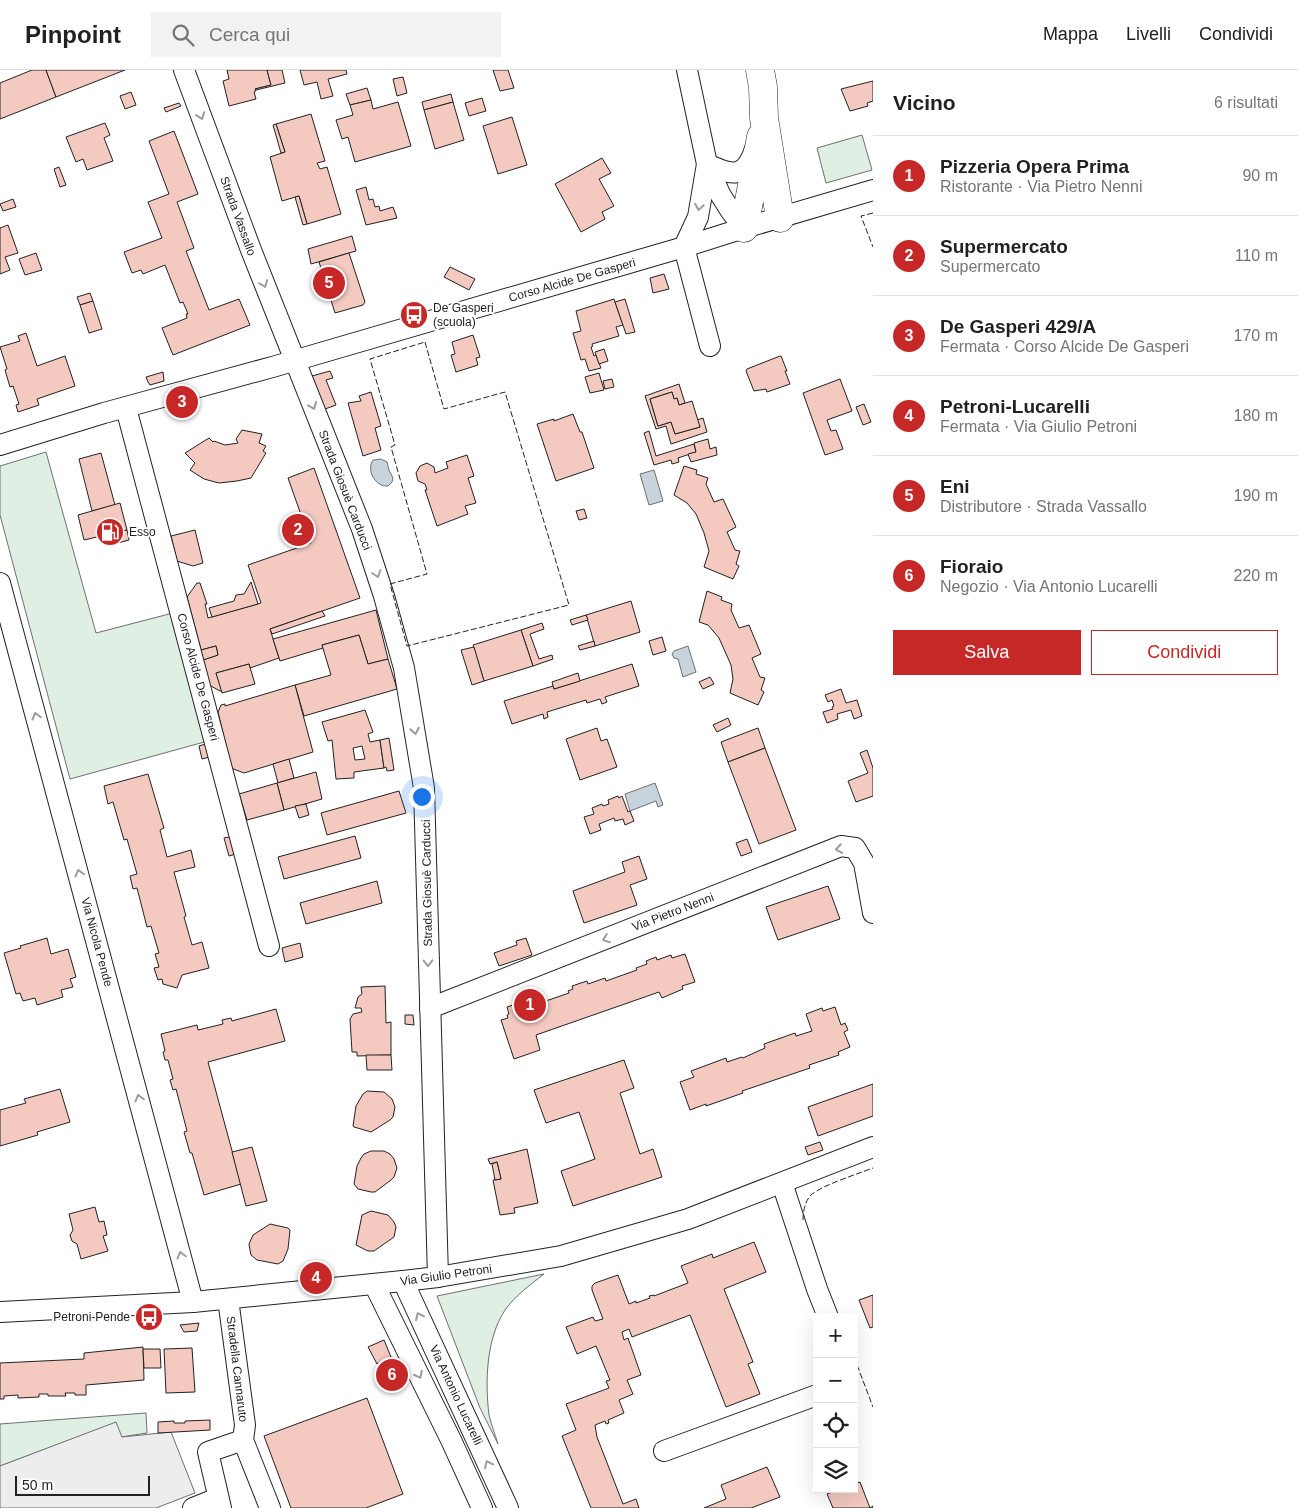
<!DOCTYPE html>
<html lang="it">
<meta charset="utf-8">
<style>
body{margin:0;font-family:Arial,sans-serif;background:#f2f2f2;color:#202124}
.controls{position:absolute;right:15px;bottom:15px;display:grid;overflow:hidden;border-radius:0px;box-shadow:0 5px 20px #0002}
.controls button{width:45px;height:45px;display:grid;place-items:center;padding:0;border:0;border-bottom:1px solid #e0e0e0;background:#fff;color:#202124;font:25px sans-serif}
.scale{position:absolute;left:15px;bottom:12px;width:135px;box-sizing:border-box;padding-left:5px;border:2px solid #222;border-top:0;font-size:14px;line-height:18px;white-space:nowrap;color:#222;-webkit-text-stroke:4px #fff;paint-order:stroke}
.you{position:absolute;left:421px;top:726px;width:18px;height:18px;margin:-12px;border:4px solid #fff;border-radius:50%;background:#1a73e8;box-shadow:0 0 0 8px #1a73e833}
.badge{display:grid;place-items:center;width:32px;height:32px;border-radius:50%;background:#c62828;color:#fff;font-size:16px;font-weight:700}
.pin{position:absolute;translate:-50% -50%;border:2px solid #fff;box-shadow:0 1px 5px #0006}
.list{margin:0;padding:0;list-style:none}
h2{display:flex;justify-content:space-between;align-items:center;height:65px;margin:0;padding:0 20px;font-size:21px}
h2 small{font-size:16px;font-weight:400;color:#757577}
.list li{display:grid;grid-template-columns:32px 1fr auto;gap:15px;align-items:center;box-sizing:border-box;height:80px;padding:0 20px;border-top:1px solid #e0e0e0}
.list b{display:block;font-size:19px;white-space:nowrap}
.list p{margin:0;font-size:16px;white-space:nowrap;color:#757577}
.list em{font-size:16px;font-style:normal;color:#757577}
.actions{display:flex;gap:10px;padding:15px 20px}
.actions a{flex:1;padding:11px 0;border:1px solid #c62828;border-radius:0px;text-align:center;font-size:18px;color:#c62828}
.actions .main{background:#c62828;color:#fff}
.icon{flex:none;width:28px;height:28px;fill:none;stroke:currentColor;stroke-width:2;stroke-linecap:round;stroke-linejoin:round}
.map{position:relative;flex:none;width:873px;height:1438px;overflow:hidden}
header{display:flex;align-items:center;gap:30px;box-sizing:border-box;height:70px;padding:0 25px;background:#fff;border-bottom:1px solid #e0e0e0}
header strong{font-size:24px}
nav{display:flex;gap:28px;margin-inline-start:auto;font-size:18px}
.search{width:350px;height:45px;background:#f2f2f2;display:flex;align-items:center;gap:12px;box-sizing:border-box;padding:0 18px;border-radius:0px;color:#757577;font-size:19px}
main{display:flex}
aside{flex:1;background:#fff}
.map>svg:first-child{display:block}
</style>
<header>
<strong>Pinpoint</strong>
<div class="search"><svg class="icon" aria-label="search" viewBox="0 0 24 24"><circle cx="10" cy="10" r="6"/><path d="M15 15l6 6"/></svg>Cerca qui</div>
<nav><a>Mappa</a><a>Livelli</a><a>Condividi</a></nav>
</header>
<main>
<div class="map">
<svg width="873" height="1438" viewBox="0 0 873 1438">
<rect width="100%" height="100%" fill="#fff"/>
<g fill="#e0efe3" stroke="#6f6f6f">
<polygon points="862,65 872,100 826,113 817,78"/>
<polygon points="46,382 96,563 173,543 208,671 70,709 0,445 0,396"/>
<path d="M544 1204C530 1215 516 1225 505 1240 486 1269 485 1312 489 1345 491 1354 495 1364 498 1374L480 1338 437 1226Z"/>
<polygon points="146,1343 147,1363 121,1367 116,1353 0,1396 0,1354"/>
</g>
<polygon fill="#ededed" stroke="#6f6f6f" points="116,1352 122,1367 171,1362 195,1423 156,1438 0,1438 0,1396"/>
<g fill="#c7d3dd" stroke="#6f6f6f">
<path d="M381 389 387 392 389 400 393 408 392 412 388 416C375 417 366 400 373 390Z"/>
<polygon points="654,400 663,431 649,435 640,404"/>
<polygon points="688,576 696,602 683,607 678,589 674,588 672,584 674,581"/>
<polygon points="655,713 663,735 658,737 656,731 630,741 625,724"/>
</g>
<g fill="#f3c9c0" stroke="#222" fill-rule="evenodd">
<polygon points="32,0 46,0 56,27 0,49 0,13"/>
<polygon points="46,0 125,0 56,27"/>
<polygon points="227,0 267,0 271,15 255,19 256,21 254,22 256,29 229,36 223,11 229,9"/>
<polygon points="267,0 282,0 285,13 256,20 255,19 271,15"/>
<polygon points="300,0 346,0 347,4 328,9 333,26 321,29 317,12 304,15"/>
<polygon points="493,0 508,0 514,18 500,21"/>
<polygon points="403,7 407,23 397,26 393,9"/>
<polygon points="873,11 873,31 867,33 868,36 850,41 841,19"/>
<polygon points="367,18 371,30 350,35 346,24"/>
<polygon points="131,22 136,35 125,39 120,26"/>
<polygon points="451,24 453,32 424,40 422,32"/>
<polygon points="482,28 486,41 469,46 465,33"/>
<polygon points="371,30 373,39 398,32 411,76 355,92 348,67 342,69 336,50 353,45 350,35"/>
<polygon points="453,32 464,70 435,79 424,40"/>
<polygon points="179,33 181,36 166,42 164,38"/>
<polygon points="311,44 325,91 317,93 320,99 327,97 341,144 307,154 299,126 282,131 270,87 285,82 276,54"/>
<polygon points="512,47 527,95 498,104 483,56"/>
<polygon points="105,53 110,65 104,68 113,91 87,100 83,89 76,92 66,67"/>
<polygon points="276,54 285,82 281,83 273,55"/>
<polygon points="174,61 198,124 177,132 194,178 186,181 209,240 239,229 250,255 173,285 162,258 187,248 186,244 188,244 183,232 180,233 165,195 143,204 141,200 132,203 124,182 162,168 148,132 169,124 149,71"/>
<polygon points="602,88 611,103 599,109 614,136 602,142 605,149 581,162 555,114"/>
<polygon points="59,97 66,115 60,117 54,99"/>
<polygon points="366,117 369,130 373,129 375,137 379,136 380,141 393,137 397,148 366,155 356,120"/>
<polygon points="299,126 307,154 303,155 295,127"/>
<polygon points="13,129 16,137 3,141 0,134"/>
<polygon points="8,155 18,183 5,187 10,200 0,204 0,158"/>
<polygon points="352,166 356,181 311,194 308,179"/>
<polygon points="36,183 42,200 25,205 19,189"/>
<polygon points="349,183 365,232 363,235 335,243 319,192"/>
<polygon points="450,197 475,209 469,220 444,207"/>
<polygon points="664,204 669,219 653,223 650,208"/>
<polygon points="90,223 93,231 80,235 77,227"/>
<polygon points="614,229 623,255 616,257 619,266 592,274 593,276 591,277 594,286 596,285 601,298 589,301 585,289 581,290 573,263 581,261 576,241"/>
<polygon points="625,229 635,262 626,264 615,232"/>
<polygon points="93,231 102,259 89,263 80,235"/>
<polygon points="26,263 37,296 65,286 75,316 37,329 39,335 18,342 16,335 19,334 13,316 10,317 5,300 7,299 0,277 20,271 18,266"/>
<polygon points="473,265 480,287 476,288 478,295 456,302 451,285 455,284 452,272"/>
<polygon points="604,279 608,291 599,294 595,282"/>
<polygon points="780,286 781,286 787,301 785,301 790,314 767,322 766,319 754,321 746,301 747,299"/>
<polygon points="330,301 333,308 326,310 336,335 325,339 312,306"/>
<polygon points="163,302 164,311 150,315 148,312 146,307"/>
<polygon points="599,303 604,320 590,323 585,307"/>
<polygon points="612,309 614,317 605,319 603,311"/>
<polygon points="840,309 852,341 827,350 831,361 836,360 843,379 825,385 803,323"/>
<polygon points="679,314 685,333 679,335 677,328 674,329 672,322 650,329 658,356 671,352 675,364 700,357 697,350 703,348 707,362 671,374 666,356 656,359 645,326"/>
<polygon points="371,322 381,356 375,358 381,380 363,386 348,333 361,331 359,326"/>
<polygon points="672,322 674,329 677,328 679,335 692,331 700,357 675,364 671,352 658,356 650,329"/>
<polygon points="864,334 871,352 863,355 856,337"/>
<polygon points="573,344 580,362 582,362 594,398 556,411 537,354 554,349 554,351"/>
<polygon points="242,360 262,364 259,373 266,376 263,381 266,383 251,408 237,411 219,413 204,409 190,400 195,393 185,383 209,368 213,372 214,371 225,375 238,373 236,369"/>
<polygon points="649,361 656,386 694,374 696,382 678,388 679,392 672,394 671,390 654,395 644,363"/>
<polygon points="708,369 710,379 716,377 717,385 691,392 688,384 696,382 694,373"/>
<polygon points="101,383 115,435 92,441 79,389"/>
<polygon points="467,385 474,406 468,408 476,433 465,436 468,444 437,456 425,420 427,420 425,414 418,411 416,403 420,396 427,393 434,397 435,403 448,398 446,392"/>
<polygon points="684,396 697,400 696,404 708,408 706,414 714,432 723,429 736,457 727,462 735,480 740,481 736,494 739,496 733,509 704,497 709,481 704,463 696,444 687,433 674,425"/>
<polygon points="314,398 360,528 270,559 279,588 250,598 249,594 216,603 222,621 220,621 209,615 203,590 218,585 216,576 201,580 187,527 197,513 200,513 207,534 205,534 208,548 261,533 248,495 311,473 288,408"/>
<polygon points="120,433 127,460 84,470 78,445"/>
<polygon points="584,439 587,448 579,450 576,441"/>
<polygon points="127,460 129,470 110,475 107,465"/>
<polygon points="195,460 203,493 193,496 177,491 171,466"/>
<polygon points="251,512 258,534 212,547 209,538 234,531 236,525 244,524"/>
<polygon points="707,521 722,527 721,530 732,534 731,540 739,558 749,555 761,584 752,588 760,607 765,608 761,620 764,622 758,635 730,623 733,609 731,595 719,568 708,555 699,552"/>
<polygon points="631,531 640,562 595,576 586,545"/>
<polygon points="376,540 388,589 368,594 359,565 322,575 323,578 280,591 273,569"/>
<polygon points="322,541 325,546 272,564 270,559"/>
<polygon points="586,545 588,550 572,555 570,550"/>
<polygon points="542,553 544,559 530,564 539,589 552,585 553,589 533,596 521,560"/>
<polygon points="521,560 533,596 484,611 473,575"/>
<polygon points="359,565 368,594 388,589 397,619 304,646 295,615 331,605 322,575"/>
<polygon points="662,567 666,581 653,585 649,571"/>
<polygon points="594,571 595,576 580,580 578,576"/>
<polygon points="216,576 218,585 203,590 201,580"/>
<polygon points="474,577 484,611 472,615 461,580"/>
<polygon points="249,594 255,614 222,623 216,603"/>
<polygon points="632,594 639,616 605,627 607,632 602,634 600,629 587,633 586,630 547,642 548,647 544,649 543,644 512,654 504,631 553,616 554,619"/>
<polygon points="578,603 580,611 554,619 552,612"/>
<polygon points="710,607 714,614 703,619 699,612"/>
<polygon points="295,615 313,682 244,703 231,698 218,642 221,635 225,634 225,636"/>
<polygon points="841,619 846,633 857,630 862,646 854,649 851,640 837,644 838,649 827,653 823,642 833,639 832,637 834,636 832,630 828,632 825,625"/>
<path d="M365 640 373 662 368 664 370 672 380 670 384 698 354 702V708L336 709 332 670 328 671 322 652ZM362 676 365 689 355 690 353 678Z"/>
<polygon points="728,648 731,655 717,662 713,655"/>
<polygon points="597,658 601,671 607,669 617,697 580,710 566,669"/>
<polygon points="758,658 765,678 728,692 721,672"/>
<polygon points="389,668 394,700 387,701 386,697 384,698 380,670"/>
<polygon points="209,673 213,686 202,689 199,676"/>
<polygon points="765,678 796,760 759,774 728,692"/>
<polygon points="867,680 873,698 873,726 856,732 848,711 868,703 860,683"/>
<polygon points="289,689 294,708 278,713 273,694"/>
<polygon points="316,702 322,729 284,740 277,713"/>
<polygon points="148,704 164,758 160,760 167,787 191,780 195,797 174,802 186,846 184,847 192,875 202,872 209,898 182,905 177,918 163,914 162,909 158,910 154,898 159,897 155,884 159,883 151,856 147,857 137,818 133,819 130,806 137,804 127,769 124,770 113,732 108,734 104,716"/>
<polygon points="277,713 284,740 247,750 239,724"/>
<polygon points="399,721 406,743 327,765 321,743"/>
<polygon points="618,726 619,728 622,726 628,742 630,741 634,751 625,755 623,749 615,751 614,748 599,754 601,760 590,764 584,747 594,744 592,738 602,734 603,736 609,734 608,730"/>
<polygon points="306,734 309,745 299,748 295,736"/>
<polygon points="234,766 239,783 229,786 224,768"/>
<polygon points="355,766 361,788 284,809 278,787"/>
<polygon points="747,769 752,782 741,786 736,773"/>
<polygon points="639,786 647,809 630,815 637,835 584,853 573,821 625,802 622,792"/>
<polygon points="377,811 382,833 306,854 300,833"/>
<polygon points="828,816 840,849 778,870 766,837"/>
<polygon points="47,868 51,884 68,879 76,907 70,909 73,917 61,920 63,927 37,935 35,928 23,931 20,923 16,924 4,883 21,878 20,876"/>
<polygon points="526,868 532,885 499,896 494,883 517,875 516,871"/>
<polygon points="300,873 303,887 285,892 282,878"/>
<polygon points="685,884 695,912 682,916 683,919 662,928 659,922 536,965 540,980 514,989 501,950 508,948 507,945 509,944 507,937 525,931 526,935 536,931 537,934 569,923 568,921 573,919 572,916 587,911 588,914 605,908 606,911 637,900 636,898 647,894 646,891 656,887 657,890 671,885 672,888"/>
<polygon points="385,916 386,953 391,952 391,985 357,986 357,982 352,982 350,949 353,944 362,942 361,938 355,938 358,927 362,924 361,917"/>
<polygon points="835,937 841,955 845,953 848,960 844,962 850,977 838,982 839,985 809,995 810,998 742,1021 743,1023 706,1036 706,1034 690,1040 680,1012 694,1007 691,1001 726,988 727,992 742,987 743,988 765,978 764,974 795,963 796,966 812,961 806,944 822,938 823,941"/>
<polygon points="276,939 285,971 208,992 241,1114 204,1125 192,1083 190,1083 184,1062 187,1061 176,1019 173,1020 170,1010 173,1009 168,990 165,990 163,982 165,981 161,964 197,955 198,960 223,954 222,950 231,948 232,951"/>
<polygon points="405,945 413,945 414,955 405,954"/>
<polygon points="366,985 391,985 392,1000 367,1000"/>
<polygon points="624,990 634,1018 620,1023 640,1084 653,1079 662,1107 573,1136 561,1101 595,1089 579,1042 546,1053 534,1020"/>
<polygon points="873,1014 873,1046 818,1066 808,1037"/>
<polygon points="60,1019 70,1052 37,1062 38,1065 0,1076 0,1040 26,1033 24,1029"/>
<polygon points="367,1021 384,1022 392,1029 395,1037 393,1047 390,1050 371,1062 354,1057 353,1056 356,1036 363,1024"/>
<polygon points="820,1072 823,1080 808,1085 805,1077"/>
<polygon points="252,1077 267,1131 246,1136 232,1082"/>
<polygon points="527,1079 538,1133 514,1138 515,1143 500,1145 493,1110 501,1109 497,1092 490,1094 488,1089"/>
<polygon points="371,1081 384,1081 390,1084 394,1089 397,1098 394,1107 391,1110 375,1122 371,1122 358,1119 354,1114 357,1096 361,1088 364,1084"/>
<polygon points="497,1092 501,1109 495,1110 492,1094"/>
<polygon points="95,1137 99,1152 104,1151 107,1165 103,1166 108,1181 81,1189 77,1174 72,1171 70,1165 73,1160 69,1144"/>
<polygon points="371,1141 388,1145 394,1152 396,1157 394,1167 374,1181 368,1181 356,1175 362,1145"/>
<polygon points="270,1154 288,1158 290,1160 288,1179 283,1191 278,1194 257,1190 251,1185 250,1180 249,1174 253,1165"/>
<polygon points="754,1172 766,1202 724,1219 753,1292 748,1294 760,1324 726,1337 690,1245 632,1267 629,1259 622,1262 624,1270 628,1268 641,1305 627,1310 633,1324 619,1330 624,1343 608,1350 609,1353 606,1354 605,1351 595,1355 597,1367 623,1434 636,1429 639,1438 591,1438 562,1366 576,1360 566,1334 609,1318 606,1311 610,1310 596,1276 577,1284 566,1257 593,1247 595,1251 603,1249 592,1220 592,1216 595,1213 618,1205 629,1234 636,1231 636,1233 650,1228 649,1226 654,1225 654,1226 688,1213 681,1196 712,1184 713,1188"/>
<polygon points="873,1225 873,1257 870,1258 859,1230"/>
<polygon points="199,1253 197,1261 184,1262 180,1255"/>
<polygon points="384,1270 391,1287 377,1294 368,1277"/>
<polygon points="143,1277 144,1310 86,1315 86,1325 75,1325 75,1323 65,1323 66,1326 48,1326 48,1324 39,1324 39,1327 18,1328 18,1325 4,1326 4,1329 0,1329 0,1293 84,1289 84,1283"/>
<polygon points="192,1278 195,1322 166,1323 164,1279"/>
<polygon points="143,1279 160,1279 161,1298 144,1298"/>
<polygon points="395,1295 402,1311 390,1316 383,1300"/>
<polygon points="367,1328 403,1424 366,1438 291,1438 264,1366"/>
<polygon points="210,1350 210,1360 158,1363 158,1352 174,1351 174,1353 185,1353 185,1351"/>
<polygon points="767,1397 780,1427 751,1438 704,1438 726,1429 721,1415"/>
<polygon points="860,1412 870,1438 873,1436 873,1438 833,1438 827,1424 840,1419 854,1419 854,1414"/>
</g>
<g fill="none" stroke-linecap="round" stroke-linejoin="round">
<defs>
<g id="minor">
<polyline points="184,0 251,180 362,459 384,526 404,598 424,718 438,1207"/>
<polyline points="687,0 707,94 720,124 730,140 744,158"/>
<polyline points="707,94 698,147 684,177 710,276"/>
<path d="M707 94C732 106 745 109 755 79"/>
<polyline points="126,338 269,876"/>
<polyline points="0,375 104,343 276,296 684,177 744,158 873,120"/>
<polyline points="0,513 193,1232"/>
<polyline points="430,938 841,776 855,778 864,793 873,843"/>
<polyline points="782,1113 817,1219 828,1247"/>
<polyline points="403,1211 508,1438"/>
<polyline points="374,1214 451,1370 482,1438"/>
<polyline points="228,1229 245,1355 243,1370 270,1438"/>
<polyline points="0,1242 193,1232 403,1211 438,1207 561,1186 688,1149 873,1077"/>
<polyline points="664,1381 817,1325"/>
<polyline points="193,1438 218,1428"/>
<polyline points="221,1438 208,1382 243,1370"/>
</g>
<g id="highway">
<polyline points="760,0 763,17 764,48 780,148"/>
<polyline points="744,158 761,67"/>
</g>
</defs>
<use href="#minor" stroke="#222" stroke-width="22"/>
<use href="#highway" stroke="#222" stroke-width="29"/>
<use href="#minor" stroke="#fff" stroke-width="20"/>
<use href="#highway" stroke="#fff" stroke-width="28"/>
<g stroke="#222" stroke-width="1" stroke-dasharray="6 2.5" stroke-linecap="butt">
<polyline points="873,143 861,146 873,177"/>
<polygon points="425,272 444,339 505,322 569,535 407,576 390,514 427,504 391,377 395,375 370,289"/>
<path d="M803 1150C803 1142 805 1131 811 1125 820 1116 860 1103 873 1098"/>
<polyline points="854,1287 873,1337"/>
</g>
</g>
<defs><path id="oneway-chevron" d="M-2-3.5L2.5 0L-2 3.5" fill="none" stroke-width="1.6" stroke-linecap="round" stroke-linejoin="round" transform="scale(1.25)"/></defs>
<g stroke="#9c9c9c">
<use href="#oneway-chevron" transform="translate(201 46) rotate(70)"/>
<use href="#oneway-chevron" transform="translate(699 137) rotate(100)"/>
<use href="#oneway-chevron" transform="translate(264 214) rotate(69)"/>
<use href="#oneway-chevron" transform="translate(313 336) rotate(68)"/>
<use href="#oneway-chevron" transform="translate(377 504) rotate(72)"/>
<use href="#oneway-chevron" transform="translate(36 646) rotate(-105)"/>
<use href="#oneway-chevron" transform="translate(415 661) rotate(80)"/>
<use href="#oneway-chevron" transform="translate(839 779) rotate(170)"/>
<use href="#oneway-chevron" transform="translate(79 803) rotate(-105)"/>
<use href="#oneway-chevron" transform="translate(606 869) rotate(159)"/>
<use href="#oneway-chevron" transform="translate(428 893) rotate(89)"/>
<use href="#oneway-chevron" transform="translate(139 1028) rotate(-105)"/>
<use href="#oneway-chevron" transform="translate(181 1185) rotate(-105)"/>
<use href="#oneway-chevron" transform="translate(419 1246) rotate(-115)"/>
<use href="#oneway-chevron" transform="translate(419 1305) rotate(63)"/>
<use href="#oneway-chevron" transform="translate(488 1394) rotate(-115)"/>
</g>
<defs>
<symbol id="bus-disc" viewBox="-11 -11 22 22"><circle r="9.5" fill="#c62828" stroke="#fff"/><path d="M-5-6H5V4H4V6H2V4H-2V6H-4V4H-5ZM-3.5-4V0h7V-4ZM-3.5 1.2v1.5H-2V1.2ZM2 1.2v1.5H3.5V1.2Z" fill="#fff"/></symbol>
<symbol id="fuel-disc" viewBox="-11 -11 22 22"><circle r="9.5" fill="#c62828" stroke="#fff"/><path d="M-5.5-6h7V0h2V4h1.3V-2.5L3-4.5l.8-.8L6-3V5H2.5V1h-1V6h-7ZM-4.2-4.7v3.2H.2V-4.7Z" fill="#fff"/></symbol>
</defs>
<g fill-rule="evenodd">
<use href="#bus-disc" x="398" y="229" width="32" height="32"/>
<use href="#fuel-disc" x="94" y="446" width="32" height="32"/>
<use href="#bus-disc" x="133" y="1231" width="32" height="32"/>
</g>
<g text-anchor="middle" stroke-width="4" stroke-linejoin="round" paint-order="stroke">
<g font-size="12" fill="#222" stroke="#fff">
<text transform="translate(238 146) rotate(70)" y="4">Strada Vassallo</text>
<text transform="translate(572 210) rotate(-16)" y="4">Corso Alcide De Gasperi</text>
<text transform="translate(345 420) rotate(69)" y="4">Strada Giosuè Carducci</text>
<text transform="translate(198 607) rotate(75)" y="4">Corso Alcide De Gasperi</text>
<text transform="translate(427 813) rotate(-91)" y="4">Strada Giosuè Carducci</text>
<text transform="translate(673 842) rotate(-21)" y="4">Via Pietro Nenni</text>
<text transform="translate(97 872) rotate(75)" y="4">Via Nicola Pende</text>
<text transform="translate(446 1205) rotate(-8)" y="4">Via Giulio Petroni</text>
<text transform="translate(237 1299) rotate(83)" y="4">Stradella Cannaruto</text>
<text transform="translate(456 1325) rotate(65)" y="4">Via Antonio Lucarelli</text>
</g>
<g font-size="12" fill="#222" stroke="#fff" text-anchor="start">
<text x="433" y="242">De Gasperi<tspan x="433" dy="14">(scuola)</tspan></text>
<text x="129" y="466">Esso</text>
<text x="130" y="1251" text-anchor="end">Petroni-Pende</text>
</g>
</g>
</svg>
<div class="controls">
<button>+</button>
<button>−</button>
<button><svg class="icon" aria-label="locate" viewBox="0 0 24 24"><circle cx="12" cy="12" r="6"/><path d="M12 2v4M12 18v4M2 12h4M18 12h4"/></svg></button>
<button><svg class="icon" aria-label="layers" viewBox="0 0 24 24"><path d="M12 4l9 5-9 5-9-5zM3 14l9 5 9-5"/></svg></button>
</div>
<div class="scale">50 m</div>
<div class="you"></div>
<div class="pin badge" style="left:530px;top:935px">1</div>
<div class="pin badge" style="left:298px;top:460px">2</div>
<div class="pin badge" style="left:182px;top:332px">3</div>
<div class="pin badge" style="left:316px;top:1208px">4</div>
<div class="pin badge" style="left:329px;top:213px">5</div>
<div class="pin badge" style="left:392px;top:1305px">6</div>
</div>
<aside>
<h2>Vicino<small>6 risultati</small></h2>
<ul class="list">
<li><span class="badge">1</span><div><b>Pizzeria Opera Prima</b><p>Ristorante · Via Pietro Nenni</p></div><em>90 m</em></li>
<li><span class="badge">2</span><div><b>Supermercato</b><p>Supermercato</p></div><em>110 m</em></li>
<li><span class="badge">3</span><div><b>De Gasperi 429/A</b><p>Fermata · Corso Alcide De Gasperi</p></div><em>170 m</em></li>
<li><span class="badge">4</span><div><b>Petroni-Lucarelli</b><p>Fermata · Via Giulio Petroni</p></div><em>180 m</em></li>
<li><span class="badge">5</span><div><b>Eni</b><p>Distributore · Strada Vassallo</p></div><em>190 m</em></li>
<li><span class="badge">6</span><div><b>Fioraio</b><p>Negozio · Via Antonio Lucarelli</p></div><em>220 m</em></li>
</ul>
<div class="actions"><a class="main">Salva</a><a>Condividi</a></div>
</aside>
</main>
